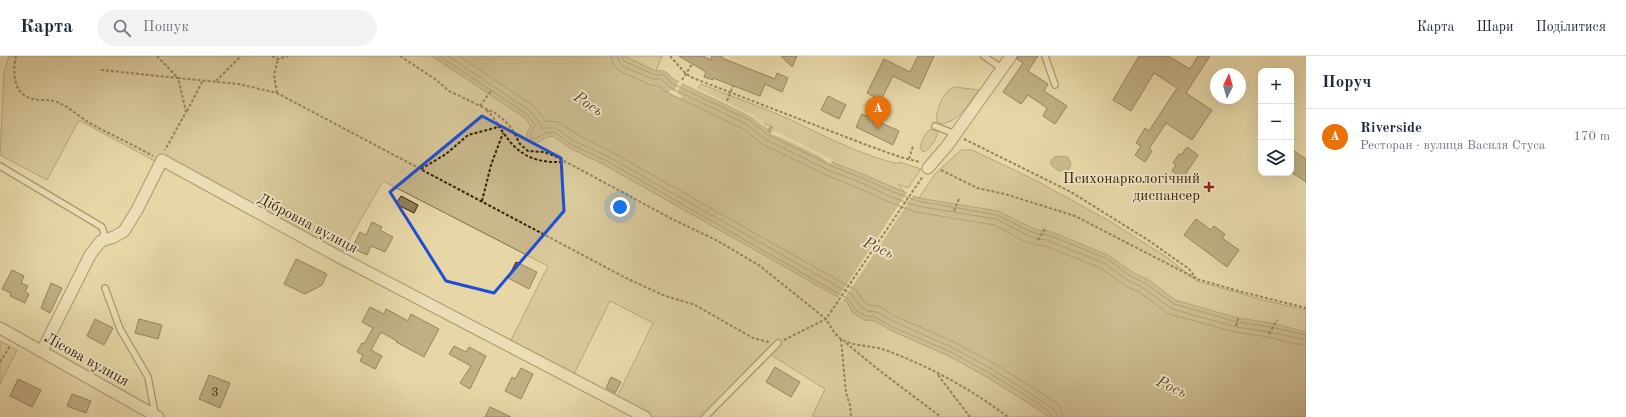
<!DOCTYPE html>
<html lang="uk">
<meta charset="utf-8">
<style>
body{margin:0;font-family:"Old Standard TT",serif;background:#f2f2f3;color:#1f2937}
.controls{position:absolute;right:12px;top:12px;display:grid;overflow:hidden;border-radius:8px;box-shadow:0 4px 16px #0002}
.controls button{width:36px;height:36px;display:grid;place-items:center;padding:0;border:0;border-bottom:1px solid #e0e1e3;background:#fff;color:#1f2937;font:20px sans-serif}
.compass{position:absolute;left:1210px;top:12px;width:36px;height:36px;border-radius:50%;background:#fff;box-shadow:0 4px 16px #0002;rotate:5deg}
.you{position:absolute;left:620px;top:151px;width:14px;height:14px;margin:-10px;border:3px solid #fff;border-radius:50%;background:#1a73e8;box-shadow:0 0 0 6px #1a73e833}
.badge{display:grid;place-items:center;width:26px;height:26px;border-radius:50%;background:#8f2418;color:#fff;font-size:13px;font-weight:700}
.pin{position:absolute;translate:-50% -33px;filter:drop-shadow(0 1px 2px #0008)}
.pin::after{content:'';position:absolute;top:21px;width:14px;height:12px;background:inherit;clip-path:polygon(0 0,100% 0,50% 100%)}
.list{margin:0;padding:0;list-style:none}
h2{display:flex;justify-content:space-between;align-items:center;height:52px;margin:0;padding:0 16px;font-size:17px}
h2 small{font-size:13px;font-weight:400;color:#747a83}
.list li{display:grid;grid-template-columns:26px 1fr auto;gap:12px;align-items:center;box-sizing:border-box;height:56px;padding:0 16px;border-top:1px solid #e0e1e3}
.list b{display:block;font-size:15px;white-space:nowrap}
.list p{margin:0;font-size:13px;white-space:nowrap;color:#747a83}
.list em{font-size:13px;font-style:normal;color:#747a83}
.icon{flex:none;width:22px;height:22px;fill:none;stroke:currentColor;stroke-width:2;stroke-linecap:round;stroke-linejoin:round}
.map{position:relative;flex:none;width:1306px;height:361px;overflow:hidden}
header{display:flex;align-items:center;gap:24px;box-sizing:border-box;height:56px;padding:0 20px;background:#fff;border-bottom:1px solid #e0e1e3}
header strong{font-size:19px}
nav{display:flex;gap:22px;margin-inline-start:auto;font-size:14px}
.search{width:280px;height:36px;background:#f2f2f3;display:flex;align-items:center;gap:10px;box-sizing:border-box;padding:0 14px;border-radius:22px;color:#747a83;font-size:15px}
main{display:flex}
aside{flex:1;background:#fff}
.map>svg:first-child{display:block}
</style>
<header>
<strong>Карта</strong>
<div class="search"><svg class="icon" aria-label="search" viewBox="0 0 24 24"><circle cx="10" cy="10" r="6"/><path d="M15 15l6 6"/></svg>Пошук</div>
<nav><a>Карта</a><a>Шари</a><a>Поділитися</a></nav>
</header>
<main>
<div class="map">
<svg width="1306" height="361" viewBox="0 0 1306 361">
<rect width="100%" height="100%" fill="#e7d7a7"/>
<filter id="stains"><feTurbulence type="fractalNoise" baseFrequency=".005" numOctaves="4"/><feColorMatrix values="0 0 0 0 .2 0 0 0 0 .09 0 0 0 0 .02 0 0 0 .5 -.17"/></filter>
<radialGradient id="worn" r=".72"><stop offset=".6" stop-color="#630" stop-opacity="0"/><stop offset="1" stop-color="#630" stop-opacity=".3"/></radialGradient>
<g fill="#c8b88c" stroke="#7d6c4a">
<polygon points="9,0 432,0 525,62 531,70 527,77 539,86 546,81 553,80 570,92 603,108 847,246 853,257 865,264 873,264 890,274 949,300 987,321 1050,361 812,361 825,333 768,297 705,361 645,361 615,345 653,267 610,245 574,318 510,286 548,210 383,125 339,201 160,108 79,64 47,124 0,99 4,16"/>
<polygon points="624,0 662,0 656,15"/>
<path d="M701 28C730 40 760 50 789 63 824 80 860 99 899 108V106L921 113 908 132 898 128 905 136 834 107 772 76 774 72 766 68 764 71 752 61 697 34Z"/>
<path d="M955 31 979 34C968 47 959 67 940 68L937 66C935 58 941 42 947 36 949 34 952 32 955 31Z"/>
<path d="M931 73 936 75 938 78C934 85 931 93 923 96L920 92C922 85 924 77 931 73Z"/>
<polygon points="961,94 972,94 1035,124 1111,166 1168,202 1197,225 1263,244 1306,254 1306,304 1175,244 1147,223 954,151 919,142 935,118"/>
<polygon points="0,285 17,294 0,328"/>
</g>
<g fill="#a99871" stroke="#796847">
<path d="M432 0H624L656 15C665 13 668 17 673 23L752 61 769 75 834 107 863 118 894 132 919 142 998 155 1030 171 1039 174 1049 175 1108 199 1134 217 1147 223 1175 244 1238 262 1271 267 1306 276V361H1050L987 321 949 300 890 274 873 264H865L853 257 847 246 603 108 570 92 553 80C544 81 540 86 532 88L526 83 527 77 531 70 525 62Z"/>
<path d="M1061 100 1068 101 1071 107 1069 113 1064 116C1058 115 1052 112 1050 106L1054 101Z"/>
</g>
<g fill="#e7d7a7">
<polygon points="680,24 753,59 765,69 764,71 752,61 682,27 677,37 682,40 680,43 669,37 670,34 674,35"/>
<polygon points="773,74 833,104 830,108 819,100 784,83 771,78"/>
<polygon points="908,135 914,138 842,246 837,243"/>
</g>
<g fill="none" stroke-linecap="round" stroke-linejoin="round">
<g stroke="#6e5c3c" stroke-width="1">
<polyline points="439,0 528,59 535,69 530,80 532,83 537,82 545,77 554,76 572,89 605,104 848,243 856,254 866,260 875,261 892,271 951,296 989,317 1038,347 1050,356 1052,361"/>
<polyline points="448,0 530,55 538,65 541,72 556,72 574,85 607,100 851,238 860,250 867,255 877,256 895,266 953,292 992,313 1052,352 1056,356 1057,361"/>
<polyline points="459,0 534,50 545,65 558,66 578,79 610,95 834,222 856,234 864,246 869,249 879,250 897,261 956,287 995,308 1057,347 1061,353 1063,361"/>
<polyline points="611,0 613,8 618,14 650,29 659,30 666,36 743,73 762,88 828,120 858,132 889,146 916,156 994,169 1024,185 1036,189 1045,190 1101,212 1126,230 1139,236 1169,258 1235,276 1268,281 1306,290"/>
<polyline points="617,0 619,6 624,11 653,23 661,23 669,31 746,68 765,83 830,115 860,126 891,141 917,150 996,163 1027,179 1037,183 1047,184 1104,207 1129,225 1142,231 1172,253 1236,271 1270,276 1306,284"/>
<polyline points="622,0 623,4 626,6 655,19 664,19 671,27 749,64 767,78 832,110 862,122 893,136 918,145 997,159 1029,175 1038,178 1048,179 1106,202 1132,221 1145,227 1174,248 1237,266 1271,271 1306,279"/>
</g>
<polyline stroke="#796847" stroke-width="3" points="769,75 771,71"/>
</g>
<g fill="#907f5b" stroke="#321f08">
<polygon points="679,0 703,0 711,4 712,0 722,0 722,2 775,23 777,17 788,22 782,36 765,28 760,40 713,22 713,24 704,21 706,16"/>
<polygon points="781,0 797,0 792,11"/>
<polygon points="918,0 934,0 919,33 893,20 881,44 867,37 884,3 910,16"/>
<polygon points="1018,0 1038,0 1028,15 1048,28 1044,35 1067,50 1055,68 1043,60 1047,52 1028,39 1021,48 1003,36 1023,7 1017,3"/>
<polygon points="1139,0 1168,0 1190,13 1198,0 1210,0 1186,37 1212,54 1192,84 1166,67 1149,93 1152,95 1145,106 1135,99 1141,90 1136,87 1145,72 1149,75 1177,32 1154,17 1131,55 1113,44"/>
<polygon points="828,40 846,49 839,63 821,54"/>
<polygon points="862,58 899,75 893,89 856,71"/>
<polygon points="1187,91 1198,99 1183,122 1172,115 1176,109 1173,107 1179,98 1181,99"/>
<polygon points="1291,93 1306,103 1306,126 1291,116"/>
<polygon points="401,140 418,149 414,157 396,148"/>
<polygon points="1196,163 1211,174 1214,170 1225,178 1222,182 1239,194 1227,211 1184,179"/>
<polygon points="372,166 382,171 380,174 393,181 385,196 371,190 367,199 352,192 360,176 366,179"/>
<polygon points="296,203 327,218 322,229 305,238 284,228"/>
<polygon points="516,206 537,216 529,233 508,222"/>
<polygon points="12,214 24,220 21,227 28,230 25,236 29,238 25,247 10,240 11,237 2,233"/>
<polygon points="51,227 62,232 50,257 41,252"/>
<polygon points="370,251 384,258 386,253 408,265 411,258 439,273 424,301 396,286 397,285 381,276 371,294 382,300 375,313 360,305 363,299 357,296 362,287 364,288 373,272 362,266"/>
<polygon points="95,263 113,272 104,289 87,280"/>
<polygon points="139,263 162,269 158,283 135,277"/>
<polygon points="454,290 466,296 469,291 486,300 470,333 460,327 471,310 449,298"/>
<polygon points="775,311 800,326 791,341 766,326"/>
<polygon points="521,312 533,318 521,343 505,335 512,321 515,323"/>
<polygon points="209,319 230,327 220,352 199,343"/>
<polygon points="611,321 621,326 615,337 606,332"/>
<polygon points="18,323 41,334 32,351 10,340"/>
<polygon points="72,338 91,345 86,357 67,350"/>
<polygon points="490,351 511,361 485,361"/>
</g>
<g fill="none" stroke-linecap="round" stroke-linejoin="round">
<defs>
<g id="lane">
<polyline points="984,0 1001,12"/>
<polyline points="1045,0 1055,29"/>
<polyline points="935,70 955,78"/>
<polyline points="0,110 102,171 104,177 101,185"/>
<polyline points="105,232 120,273 148,321 155,358"/>
<polyline points="705,361 778,287"/>
</g>
<g id="street">
<polyline points="928,112 947,90 1011,0"/>
<polyline points="0,272 158,361"/>
<polyline points="42,295 90,199 101,185 114,181 124,175 137,154 162,104 339,201 645,361"/>
</g>
</defs>
<use href="#lane" stroke="#5f4d30" stroke-width="8"/>
<use href="#street" stroke="#5f4d30" stroke-width="13"/>
<g stroke="#321f08" stroke-width="2" stroke-dasharray="3 2" stroke-linecap="butt">
<path d="M16 0C13 12 13 32 24 39 34 46 44 43 54 45 67 49 77 59 88 66 109 78 132 88 153 100"/>
<polyline points="157,0 178,22 239,28 277,37 626,222 663,239 695,249 753,282 769,286"/>
<polyline points="272,0 278,3 288,0"/>
<path d="M400 0 435 23 449 35 495 57 504 64 512 73 520 88 528 95 544 96 557 101 672 163 718 185 760 210 826 263C831 271 835 280 843 284 855 291 872 289 885 294 929 310 971 333 1008 361"/>
<polyline points="670,0 686,18 693,22 864,88 900,101 920,106"/>
<polyline points="101,14 178,22 186,56 165,94"/>
<polyline points="682,24 692,8"/>
<polyline points="216,25 241,0"/>
<polyline points="277,37 274,19 278,3"/>
<polyline points="727,45 733,30"/>
<polyline points="480,50 491,35"/>
<path d="M486 54C495 61 496 68 503 76 519 101 536 107 565 106"/>
<polyline points="187,55 203,24"/>
<polyline points="964,83 1071,136 1148,184 1189,213 1196,222"/>
<polyline points="909,103 913,90"/>
<polyline points="421,113 446,98 468,79 495,72 498,69"/>
<polyline points="941,114 977,132 1005,138 1075,160 1197,223 1242,236 1306,252"/>
<polyline points="482,145 491,109 503,77"/>
<polyline points="954,155 959,143"/>
<polyline points="1038,184 1046,171"/>
<polyline points="1236,270 1238,262"/>
<polyline points="1269,278 1277,264"/>
<polyline points="841,283 846,337 850,349 851,361"/>
<polyline points="784,284 826,263 923,120"/>
<polyline points="846,287 880,315 941,361"/>
<polyline points="0,306 10,290"/>
<polyline points="938,319 970,361"/>
</g>
<use href="#lane" stroke="#efe5c6" stroke-width="5.5"/>
<use href="#street" stroke="#efe5c6" stroke-width="11"/>
</g>
<path d="M0 0H1306V361H0ZM482 60 561 102 564 155 494 237 446 225 390 136Z" fill="#e7d7a7" fill-opacity=".55" fill-rule="evenodd"/>
<path fill="none" stroke="#1d4ed8" stroke-width="3" stroke-linejoin="round" d="M482 60 561 102 564 155 494 237 446 225 390 136Z"/>
<path fill="#8f2418" stroke="#efe5c6" stroke-width="1.5" d="M1207 125h4v4h4v4h-4v4h-4v-4h-4v-4h4z"/>
<g text-anchor="middle" stroke-width="3.5" stroke-linejoin="round" paint-order="stroke">
<g font-size="13" fill="#4a371d">
<text x="215" y="340">3</text>
</g>
<g font-size="15" fill="#321f08" stroke="#efe5c6" text-anchor="end">
<text x="1200" y="127">Психонаркологічний<tspan x="1200" dy="17">диспансер</tspan></text>
</g>
<g font-size="15" fill="#321f08" stroke="#efe5c6">
<text transform="translate(308 167) rotate(28)" y="5">Дібровна вулиця</text>
<text transform="translate(87 303) rotate(29)" y="5">Лісова вулиця</text>
</g>
<g font-size="16" font-style="italic" fill="#5c492d" stroke="#efe5c6">
<text transform="translate(589 47) rotate(34)" y="6">Рось</text>
<text transform="translate(879 191) rotate(25)" y="6">Рось</text>
<text transform="translate(1172 330) rotate(25)" y="6">Рось</text>
</g>
</g>
<rect width="100%" height="100%" filter="url(#stains)"/>
<rect width="100%" height="100%" fill="url(#worn)"/>
</svg>
<div class="controls">
<button>+</button>
<button>−</button>
<button><svg class="icon" aria-label="layers" viewBox="0 0 24 24"><path d="M12 4l9 5-9 5-9-5zM3 14l9 5 9-5"/></svg></button>
</div>
<svg class="compass" viewBox="-18 -18 36 36"><path d="M0-13l5 13h-10z" fill="#e53935"/><path d="M0 13l5-13h-10z" fill="#747a83"/></svg>
<div class="you"></div>
<div class="pin badge" style="left:878px;top:73px;background:#e8710a">A</div>
</div>
<aside>
<h2>Поруч<small></small></h2>
<ul class="list">
<li><span class="badge" style="background:#e8710a">A</span><div><b>Riverside</b><p>Ресторан · вулиця Василя Стуса</p></div><em>170 m</em></li>
</ul>
</aside>
</main>
